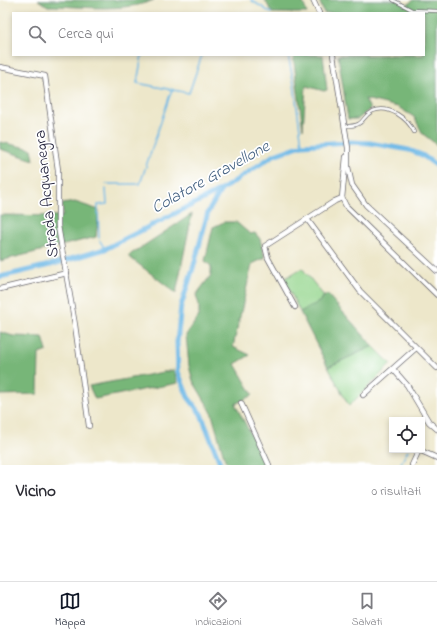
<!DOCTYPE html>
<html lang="it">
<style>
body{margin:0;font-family:"Indie Flower",sans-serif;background:#f2f2f3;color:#2b2b33}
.controls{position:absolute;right:12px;bottom:12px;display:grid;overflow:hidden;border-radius:0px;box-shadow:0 2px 6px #0003}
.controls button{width:36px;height:36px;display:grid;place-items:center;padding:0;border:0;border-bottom:1px solid #e1e1e2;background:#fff;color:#2b2b33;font:20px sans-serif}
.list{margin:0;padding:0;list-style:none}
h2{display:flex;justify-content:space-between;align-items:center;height:52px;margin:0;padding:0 16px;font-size:17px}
h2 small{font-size:13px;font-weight:400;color:#7c7c81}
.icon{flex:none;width:22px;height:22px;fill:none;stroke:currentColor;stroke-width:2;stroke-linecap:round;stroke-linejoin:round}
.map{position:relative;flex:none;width:437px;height:465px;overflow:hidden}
.search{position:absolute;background:#fff;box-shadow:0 2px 6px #0003;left:12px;right:12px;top:12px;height:44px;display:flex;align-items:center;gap:10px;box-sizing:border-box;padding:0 14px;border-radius:0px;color:#7c7c81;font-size:15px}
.sheet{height:116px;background:#fff}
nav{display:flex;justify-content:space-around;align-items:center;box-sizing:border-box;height:56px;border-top:1px solid #e1e1e2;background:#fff;font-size:11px;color:#7c7c81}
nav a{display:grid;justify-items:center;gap:2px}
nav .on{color:#111827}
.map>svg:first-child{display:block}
</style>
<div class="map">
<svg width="437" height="465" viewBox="0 0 437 465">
<rect width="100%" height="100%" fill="#fff"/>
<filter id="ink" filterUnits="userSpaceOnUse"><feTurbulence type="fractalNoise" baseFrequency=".025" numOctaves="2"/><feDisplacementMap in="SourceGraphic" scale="8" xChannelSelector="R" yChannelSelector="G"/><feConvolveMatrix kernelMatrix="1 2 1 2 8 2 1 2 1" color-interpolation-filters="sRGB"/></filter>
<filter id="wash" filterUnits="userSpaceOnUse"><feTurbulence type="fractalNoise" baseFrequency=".012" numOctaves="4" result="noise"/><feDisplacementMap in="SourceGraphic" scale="16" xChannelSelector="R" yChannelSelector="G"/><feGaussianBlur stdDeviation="0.9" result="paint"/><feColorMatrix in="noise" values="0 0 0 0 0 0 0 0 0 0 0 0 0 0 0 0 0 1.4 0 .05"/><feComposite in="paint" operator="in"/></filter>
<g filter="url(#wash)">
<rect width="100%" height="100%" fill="#ede7ca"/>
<g fill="#94d58d" stroke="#5b7c64">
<polygon points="302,268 324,296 319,302 300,312 284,279"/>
<polygon points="373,346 391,364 349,406 328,367"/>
</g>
<g fill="#77b678" stroke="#4c6c5a">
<path d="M38 0H154C122 13 82 6 48 6Z"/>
<polygon points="265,0 302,0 307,13 272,13"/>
<polygon points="319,0 398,0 407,5 413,0 437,0 437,145 423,134 414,117 398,107 365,99 370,109 358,119 348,119 338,55 424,55 424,13 324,13"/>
<polygon points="293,55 323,55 327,90 324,91 306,86 303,129"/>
<polygon points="0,142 32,149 34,160 0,149"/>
<polygon points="75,202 99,210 96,237 0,261 0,215 63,216 62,204"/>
<polygon points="192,214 176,293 128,256"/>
<polygon points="224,222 236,222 250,234 255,233 260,239 265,258 252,264 233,347 250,355 235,364 253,395 235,404 267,465 230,465 225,460 211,411 193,381 189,366 186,335 199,316 199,305 196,295 211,275 211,266 205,261 213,227"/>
<polygon points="327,294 373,346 328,367 300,312 319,302"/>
<polygon points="0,332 13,336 43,337 47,351 39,354 38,394 0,395"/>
<polygon points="174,370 178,383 95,399 89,386"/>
</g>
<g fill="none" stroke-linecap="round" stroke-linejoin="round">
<g stroke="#6db8e6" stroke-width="1.5">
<polyline points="251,0 271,13"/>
<polyline points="142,55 137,83 189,93 202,55"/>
<polyline points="288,55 294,84 302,145"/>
<polyline points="106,184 140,184 172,89"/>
<polyline points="99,238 98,205 107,204 106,189"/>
<polyline points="100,241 105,249"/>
<polyline points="400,465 408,450"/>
</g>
<g stroke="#6db8e6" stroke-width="5">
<polyline points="0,277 54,264 105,249 221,190 274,155 302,145 349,142 370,143 409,150 422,155 437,166"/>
<polyline points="221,465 201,414 188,397 178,372 177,342 181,306 194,265 208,212 221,190"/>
</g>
</g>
</g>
<g filter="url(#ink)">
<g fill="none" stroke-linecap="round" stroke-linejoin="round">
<defs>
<g id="service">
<polyline points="393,0 412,10 437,11"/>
<path d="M345 126C367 126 359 118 373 111 389 104 408 119 414 132"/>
</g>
<g id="minor">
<polyline points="313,0 319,13"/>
<polyline points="333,55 348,148 348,167 352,185 366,205 437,271"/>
<polyline points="0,67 45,76 58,170 58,226 75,325 89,426"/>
<polyline points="342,198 346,206 437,295"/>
<polyline points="342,198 346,157"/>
<polyline points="307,219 360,291 437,368"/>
<polyline points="0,289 67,273"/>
<polyline points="295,307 268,258 265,246 335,201 342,198"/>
<polyline points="393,369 407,385 429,422 437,429"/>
<polyline points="363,395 416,348"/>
<polyline points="241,403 269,465"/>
<polyline points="412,465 419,450 437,458"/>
</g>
</defs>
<use href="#service" stroke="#69676d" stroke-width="4"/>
<use href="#minor" stroke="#69676d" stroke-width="6"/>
<use href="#service" stroke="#fff" stroke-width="2.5"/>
<use href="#minor" stroke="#fff" stroke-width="4.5"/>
</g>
</g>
<g text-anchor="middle" stroke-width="3.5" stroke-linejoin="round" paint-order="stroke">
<g font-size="16" fill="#22223b" stroke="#fff">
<text transform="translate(45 194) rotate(-96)" y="6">Strada Acquanegra</text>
</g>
<g font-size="17" font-style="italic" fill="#405e7f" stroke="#fff">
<text transform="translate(210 176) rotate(-29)" y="6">Colatore Gravellone</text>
</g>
</g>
</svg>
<div class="controls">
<button><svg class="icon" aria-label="locate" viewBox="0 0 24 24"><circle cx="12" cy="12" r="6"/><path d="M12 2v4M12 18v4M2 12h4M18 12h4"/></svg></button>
</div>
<div class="search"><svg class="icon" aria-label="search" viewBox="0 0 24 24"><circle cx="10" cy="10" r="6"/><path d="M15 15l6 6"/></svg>Cerca qui</div>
</div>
<section class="sheet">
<h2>Vicino<small>0 risultati</small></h2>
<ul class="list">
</ul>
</section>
<nav>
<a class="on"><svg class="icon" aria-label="map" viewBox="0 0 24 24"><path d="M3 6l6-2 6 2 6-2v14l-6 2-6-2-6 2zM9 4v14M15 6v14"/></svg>Mappa</a>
<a><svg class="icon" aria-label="directions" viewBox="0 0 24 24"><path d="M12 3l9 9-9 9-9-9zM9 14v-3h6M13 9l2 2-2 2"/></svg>Indicazioni</a>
<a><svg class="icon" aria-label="saved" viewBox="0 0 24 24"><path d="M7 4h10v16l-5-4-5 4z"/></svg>Salvati</a>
</nav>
